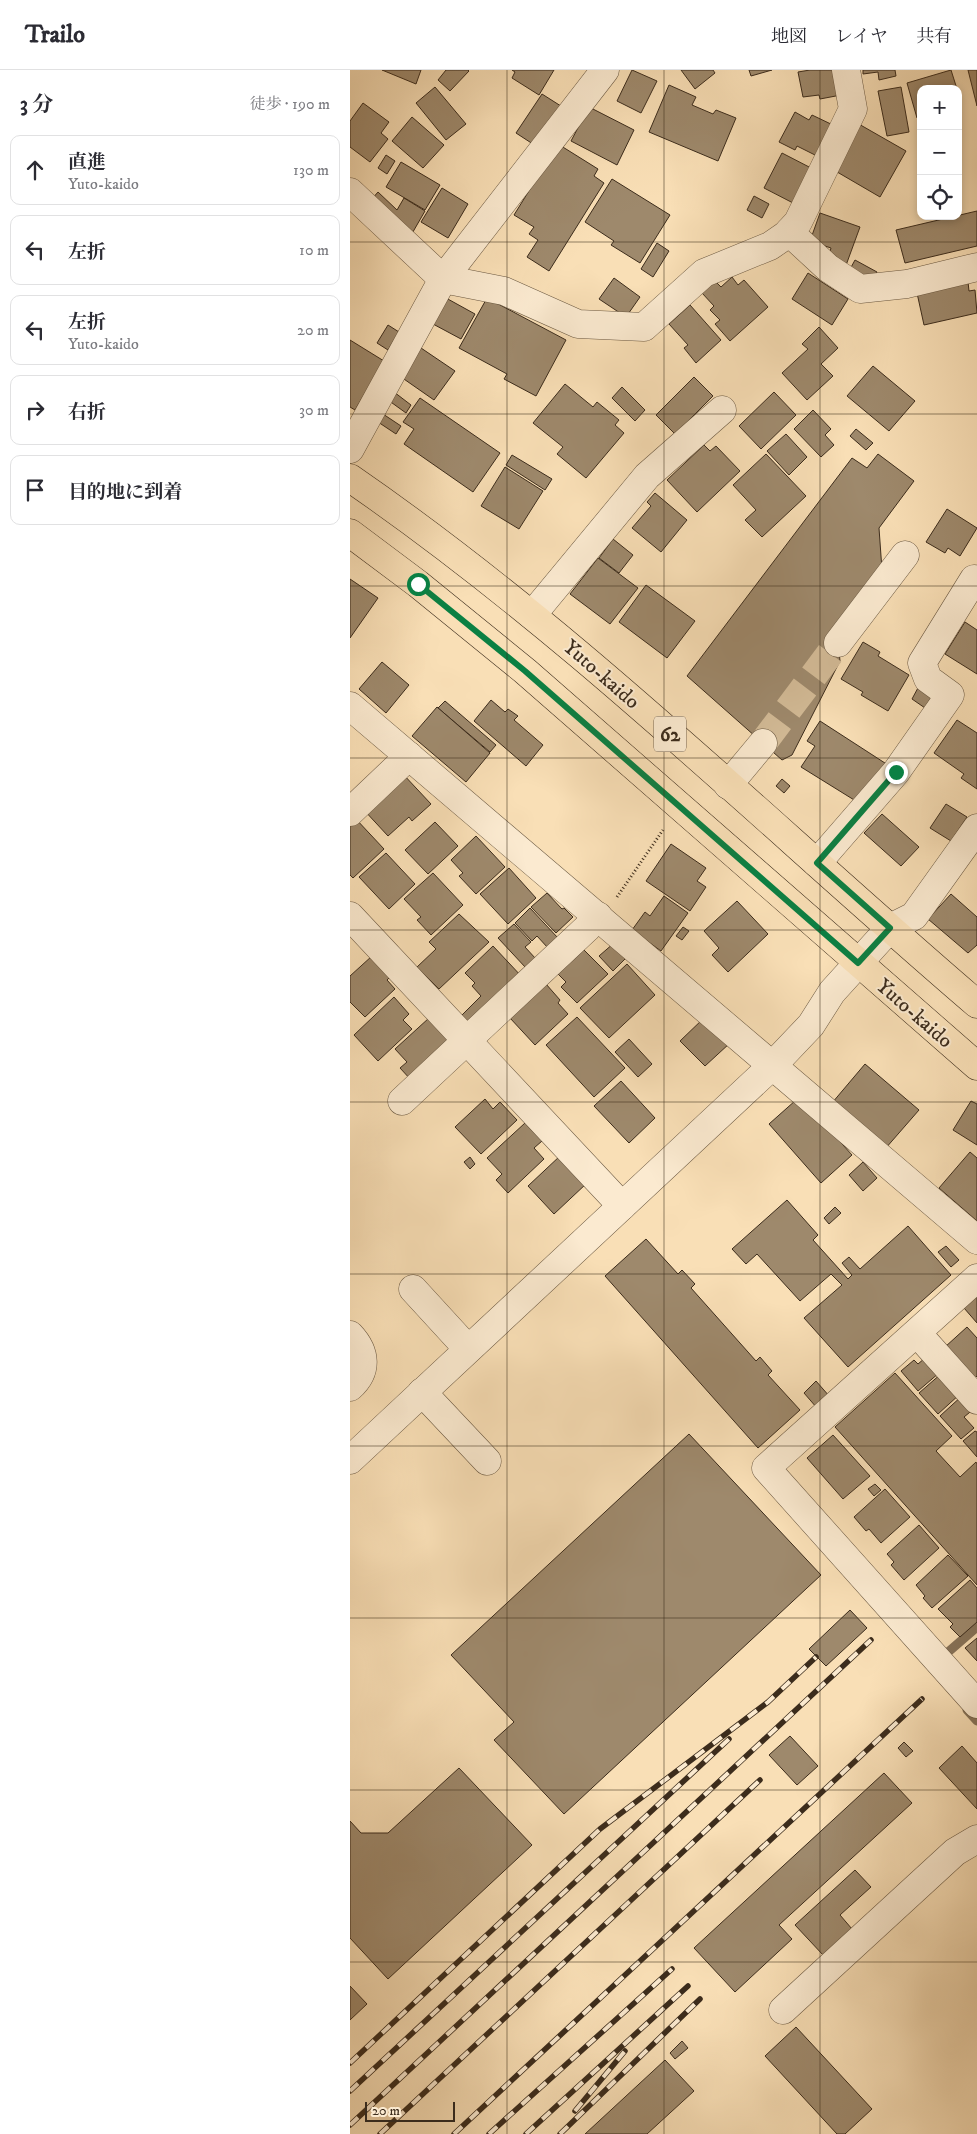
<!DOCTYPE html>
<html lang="ja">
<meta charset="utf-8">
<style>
body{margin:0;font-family:"IM FELL DW Pica","Noto Serif JP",serif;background:#f2f2f3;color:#2b2b33}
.controls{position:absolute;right:15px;top:15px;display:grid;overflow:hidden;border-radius:10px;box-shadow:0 2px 8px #0003}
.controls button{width:45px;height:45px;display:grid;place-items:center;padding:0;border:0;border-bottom:1px solid #e1e1e2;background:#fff;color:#2b2b33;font:25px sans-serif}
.scale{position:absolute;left:15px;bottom:12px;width:90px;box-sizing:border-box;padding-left:5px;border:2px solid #3c2c1c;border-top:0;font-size:14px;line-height:18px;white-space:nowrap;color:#3c2c1c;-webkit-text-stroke:4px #fbead0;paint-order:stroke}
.stop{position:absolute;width:15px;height:15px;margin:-11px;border:4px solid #0b8043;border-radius:50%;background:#fff}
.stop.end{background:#0b8043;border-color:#fff;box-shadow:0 1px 5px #0008}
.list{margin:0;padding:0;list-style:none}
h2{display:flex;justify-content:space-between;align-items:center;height:65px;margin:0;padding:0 20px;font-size:21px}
h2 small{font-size:16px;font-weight:400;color:#7c7c81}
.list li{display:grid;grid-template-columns:32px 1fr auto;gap:15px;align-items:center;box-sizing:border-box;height:70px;margin:0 10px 10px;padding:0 10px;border:1px solid #e1e1e2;border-radius:10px}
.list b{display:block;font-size:19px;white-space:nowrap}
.list p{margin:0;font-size:16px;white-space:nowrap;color:#7c7c81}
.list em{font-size:16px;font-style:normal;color:#7c7c81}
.icon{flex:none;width:28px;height:28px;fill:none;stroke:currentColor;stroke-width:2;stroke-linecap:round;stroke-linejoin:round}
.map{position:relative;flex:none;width:627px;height:2064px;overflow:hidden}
header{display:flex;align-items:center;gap:30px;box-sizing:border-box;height:70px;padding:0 25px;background:#fff;border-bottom:1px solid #e1e1e2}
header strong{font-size:24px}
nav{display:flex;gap:28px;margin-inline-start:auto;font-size:18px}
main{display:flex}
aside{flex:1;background:#fff}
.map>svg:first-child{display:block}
</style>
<header>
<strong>Trailo</strong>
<nav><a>地図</a><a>レイヤ</a><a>共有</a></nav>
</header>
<main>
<aside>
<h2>3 分<small>徒歩 · 190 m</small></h2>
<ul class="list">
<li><svg class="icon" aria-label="ahead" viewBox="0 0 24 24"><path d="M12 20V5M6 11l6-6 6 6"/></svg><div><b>直進</b><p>Yuto-kaido</p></div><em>130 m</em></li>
<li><svg class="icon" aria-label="left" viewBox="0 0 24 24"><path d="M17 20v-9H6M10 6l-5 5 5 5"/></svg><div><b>左折</b></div><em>10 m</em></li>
<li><svg class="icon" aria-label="left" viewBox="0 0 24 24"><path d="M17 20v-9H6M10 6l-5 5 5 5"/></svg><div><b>左折</b><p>Yuto-kaido</p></div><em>20 m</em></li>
<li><svg class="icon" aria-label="right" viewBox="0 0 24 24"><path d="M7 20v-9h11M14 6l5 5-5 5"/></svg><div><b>右折</b></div><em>30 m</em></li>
<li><svg class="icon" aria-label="arrive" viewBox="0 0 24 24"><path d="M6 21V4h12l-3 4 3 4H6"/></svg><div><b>目的地に到着</b></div></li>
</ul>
</aside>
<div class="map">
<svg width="627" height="2064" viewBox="0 0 627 2064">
<rect width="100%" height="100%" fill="#f9dfb6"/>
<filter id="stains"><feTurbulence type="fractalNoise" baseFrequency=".004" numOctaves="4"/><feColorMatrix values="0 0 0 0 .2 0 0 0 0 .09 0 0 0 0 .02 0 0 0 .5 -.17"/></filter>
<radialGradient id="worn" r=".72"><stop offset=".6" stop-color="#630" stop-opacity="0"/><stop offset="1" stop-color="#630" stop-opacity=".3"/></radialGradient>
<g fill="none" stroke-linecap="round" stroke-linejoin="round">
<g stroke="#877359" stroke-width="9">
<polyline points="597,1583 627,1557"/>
<polyline points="617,1640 627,1651"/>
</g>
</g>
<g fill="#9e896c" stroke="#3c2c1c">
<polygon points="32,0 71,0 66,14"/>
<polygon points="96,0 118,0 119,1 100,21 88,10"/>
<polygon points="162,0 204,0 189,25 162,8 165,2"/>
<polygon points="282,0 307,11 291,43 267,31"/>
<polygon points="331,0 363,0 365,3 345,19"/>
<polygon points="399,0 422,0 401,6"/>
<polygon points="460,0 487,0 491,25 470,29 469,25 453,27 448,2"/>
<polygon points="513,0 545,0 546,6 529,10 528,2 513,4"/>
<polygon points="601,0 607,19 571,19 571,47 567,48 557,13"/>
<polygon points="618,0 627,0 627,36"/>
<polygon points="319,15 346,27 342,35 363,44 366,40 386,48 368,91 299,62"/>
<polygon points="85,17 116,54 96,70 66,33"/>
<polygon points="551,17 559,62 537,66 528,21"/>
<polygon points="192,24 214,38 189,78 166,63"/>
<polygon points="13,33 39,52 31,63 38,69 20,92 0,77 0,51"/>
<polygon points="239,37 284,60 267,95 221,71"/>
<polygon points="445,42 459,50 462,45 485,56 469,87 447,76 445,80 429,72"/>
<polygon points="62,47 94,75 73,98 42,71"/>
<polygon points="507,53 556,81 530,127 482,99"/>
<polygon points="208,74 248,99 244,106 254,113 199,201 177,187 188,170 179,164 184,157 164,145"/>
<polygon points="432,83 463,99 445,134 414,118"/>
<polygon points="36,85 45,91 37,104 28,98"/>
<polygon points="51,92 90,115 75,140 36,117"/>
<polygon points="262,109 320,145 290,193 261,175 264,171 235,152"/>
<polygon points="92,118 118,134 98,168 71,152"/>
<polygon points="28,122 47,140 54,128 75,141 60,167 21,130"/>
<polygon points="404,126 419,134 412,148 397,140"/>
<polygon points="627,141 627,176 555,193 546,160"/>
<polygon points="470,143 510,157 495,198 477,192 481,178 460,171"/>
<polygon points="307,173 319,181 303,207 291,199"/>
<polygon points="505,190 527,202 521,213 499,201"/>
<polygon points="458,203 498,229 482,255 442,229"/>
<polygon points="382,207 388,215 394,210 418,237 380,271 365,254 370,250 360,240 364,236 352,223 365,211 371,217"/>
<polygon points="264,208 290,227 276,247 249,229"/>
<polygon points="618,212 619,221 625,220 627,243 574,255 567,223"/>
<polygon points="96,228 125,244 111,269 83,254"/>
<polygon points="137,228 216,270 186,326 154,309 157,304 109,278"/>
<polygon points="340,235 371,270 346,293 334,278 338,275 319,254"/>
<polygon points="38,255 49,262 38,280 27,273"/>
<polygon points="469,257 488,278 471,294 483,306 457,330 432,303 458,279 452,274"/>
<polygon points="0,270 34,291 5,340 0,337"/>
<polygon points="71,278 105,301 84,330 51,307"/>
<polygon points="523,296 565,331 539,361 497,326"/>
<polygon points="344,307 363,326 325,364 306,345"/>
<polygon points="215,314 243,337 247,332 269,350 265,355 274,363 236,408 207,384 213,377 183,353"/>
<polygon points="272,317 295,340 285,351 262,328"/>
<polygon points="44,322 61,335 56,343 38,330"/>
<polygon points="424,322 446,345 411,379 389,356"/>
<polygon points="70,328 150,383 123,422 54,374 64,359 53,352"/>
<polygon points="463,340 481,359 475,365 484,375 471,387 444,359"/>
<polygon points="33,344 51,356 46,364 28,352"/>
<polygon points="506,359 523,373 516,380 500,366"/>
<polygon points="436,364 457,387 439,405 417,381"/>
<polygon points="354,375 360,381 366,376 390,401 347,442 317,410"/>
<polygon points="416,384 456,426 412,467 395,450 406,440 383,415"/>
<polygon points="528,384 564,411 529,458 532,500 487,560 490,591 442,685 432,690 337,606 502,388 517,398"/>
<polygon points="162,385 202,409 195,420 156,395"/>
<polygon points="155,397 193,421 169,459 131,436"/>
<polygon points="305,423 337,450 311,482 282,458 301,436 297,432"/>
<polygon points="597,439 627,458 610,486 598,478 595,483 576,472"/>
<polygon points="263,469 283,485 269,503 249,488"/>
<polygon points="248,488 288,518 260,554 220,524"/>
<polygon points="0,509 28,528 0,568"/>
<polygon points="296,515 345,551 317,588 269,552"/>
<polygon points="615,552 627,560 627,604 595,584"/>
<polygon points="513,572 530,582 528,586 559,605 538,641 511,625 513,622 491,609"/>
<polygon points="32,592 59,615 36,643 9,619"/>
<polygon points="569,616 583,624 575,638 562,629"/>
<polygon points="141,630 155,642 158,639 168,646 164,650 193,675 176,696 124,651"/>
<polygon points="95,631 146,675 140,682 88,638"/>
<polygon points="87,637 140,683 116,712 62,666"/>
<polygon points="607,650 627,663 627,719 611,708 614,704 584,683"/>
<polygon points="470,651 538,695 509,733 451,697 465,676 457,671"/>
<polygon points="52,703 81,734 62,751 59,747 38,766 13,739"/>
<polygon points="432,709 440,716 434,723 426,716"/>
<polygon points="596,734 617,747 601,771 580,758"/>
<polygon points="532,744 569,777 551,796 514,763"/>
<polygon points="5,748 34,779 3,808 0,805 0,754"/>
<polygon points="85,752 108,776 78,804 55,780"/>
<polygon points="126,766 155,797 126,824 109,806 113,803 101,790"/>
<polygon points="321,774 356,798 347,811 356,817 340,841 296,811"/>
<polygon points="36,783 65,814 39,839 9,807"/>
<polygon points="159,798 186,828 158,854 130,824"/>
<polygon points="83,803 113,835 81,865 67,850 71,847 54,829"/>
<polygon points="197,823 212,839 214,838 223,847 206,863 181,837"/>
<polygon points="601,824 627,847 627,875 618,883 578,849"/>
<polygon points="314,826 338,843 311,881 282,860 295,842 300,846"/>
<polygon points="387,831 418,864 378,902 362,885 369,878 354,861"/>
<polygon points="180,838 208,868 198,878 187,866 182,871 165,853"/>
<polygon points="109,844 139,872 89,919 67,897 86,879 79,872"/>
<polygon points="164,854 181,872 175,877 186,889 176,898 148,868"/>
<polygon points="333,857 339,861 332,870 326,866"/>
<polygon points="264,873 277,887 263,901 249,886"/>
<polygon points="143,876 173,908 120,957 110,947 131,926 122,916 125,913 115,903"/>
<polygon points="234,880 258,904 227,933 211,917 216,912 208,904"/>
<polygon points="22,886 41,906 37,910 45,919 15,947 0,932 0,906"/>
<polygon points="277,894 305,925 259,968 230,938"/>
<polygon points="196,914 210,930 208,933 218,944 185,975 160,948"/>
<polygon points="44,927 59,944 53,950 62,959 28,991 4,965"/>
<polygon points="227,947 275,998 244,1027 196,975"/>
<polygon points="355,947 380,973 355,996 330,971"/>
<polygon points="79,948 107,970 62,1011 50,998 57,992 45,979"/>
<polygon points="279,969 302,994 288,1007 265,982"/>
<polygon points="515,994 569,1040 535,1079 482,1033"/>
<polygon points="271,1011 305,1048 279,1073 244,1036"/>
<polygon points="135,1029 143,1039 150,1032 167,1050 131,1084 105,1057"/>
<polygon points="446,1030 458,1036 502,1085 471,1113 419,1054"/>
<polygon points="621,1031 627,1034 627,1075 603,1060"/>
<polygon points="175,1053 192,1071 184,1078 194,1089 158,1123 146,1110 152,1104 137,1088"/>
<polygon points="620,1082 627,1088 627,1151 589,1118"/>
<polygon points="211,1085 237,1113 204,1144 178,1116"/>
<polygon points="120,1087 125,1094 120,1099 114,1092"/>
<polygon points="513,1092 527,1108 513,1121 499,1105"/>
<polygon points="437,1130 468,1165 463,1170 498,1209 502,1205 492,1193 499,1187 510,1199 558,1156 601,1205 498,1297 454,1248 492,1215 481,1204 450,1231 407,1184 396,1194 382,1179"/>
<polygon points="485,1137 491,1143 479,1154 474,1148"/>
<polygon points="296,1169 328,1204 332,1200 345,1214 341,1218 406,1291 410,1287 422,1301 418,1305 450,1340 408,1378 255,1206"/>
<polygon points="596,1176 609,1190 601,1197 588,1182"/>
<polygon points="627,1226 627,1253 614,1238"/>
<polygon points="617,1257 627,1268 627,1306 624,1309 595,1277"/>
<polygon points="575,1288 589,1303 568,1321 551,1301 564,1290 568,1294"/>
<polygon points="545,1303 602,1366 586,1381 610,1407 626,1392 627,1394 627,1515 485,1357"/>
<polygon points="592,1303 610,1324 588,1344 569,1323"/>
<polygon points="466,1311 480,1327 467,1338 454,1323"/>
<polygon points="613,1325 625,1338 614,1347 624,1358 611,1369 590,1346"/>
<polygon points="625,1361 627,1362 627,1387 613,1371"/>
<polygon points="339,1364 471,1505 214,1744 144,1670 164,1652 101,1585"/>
<polygon points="483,1365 520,1406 493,1429 457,1388"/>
<polygon points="525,1414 531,1420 524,1426 518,1419"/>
<polygon points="535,1419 560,1447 531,1473 519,1459 516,1461 504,1447"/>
<polygon points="569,1455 589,1478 554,1510 541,1495 544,1492 537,1484"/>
<polygon points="598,1485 618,1506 582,1538 573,1528 575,1526 566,1515"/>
<polygon points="620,1510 627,1518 627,1552 610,1567 600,1557 603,1554 588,1539"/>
<polygon points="500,1540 517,1558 476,1596 459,1579"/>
<polygon points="627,1568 627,1591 615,1578"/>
<polygon points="440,1666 468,1696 447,1715 419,1685"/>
<polygon points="554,1672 563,1681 556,1687 548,1678"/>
<polygon points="612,1676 627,1693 627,1739 589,1698"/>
<polygon points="109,1698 182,1775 38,1909 0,1868 0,1751 11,1763 38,1763"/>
<polygon points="534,1703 562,1733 429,1855 442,1869 385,1922 344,1878"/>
<polygon points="505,1800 521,1817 490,1845 502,1859 473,1885 445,1855"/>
<polygon points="0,1916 17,1934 0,1950"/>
<polygon points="446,1957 522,2039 495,2064 487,2064 415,1986"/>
<polygon points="332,1971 338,1978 325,1989 320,1983"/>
<polygon points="315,1990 344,2021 297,2064 235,2064"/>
</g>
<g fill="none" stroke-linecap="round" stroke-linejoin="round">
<polyline stroke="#d3bb97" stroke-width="28" stroke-dasharray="28 14" stroke-linecap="butt" points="413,673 488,573"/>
<defs>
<g id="minor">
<polyline points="0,122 93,209 154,221 228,254 294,257 354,203 420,176 436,165 448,152 503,39 496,0"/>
<polyline points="439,162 478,198 510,219 557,214 627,197"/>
<polyline points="0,379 93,209 255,0"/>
<polyline points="182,545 297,406 372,340"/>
<polyline points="488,573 555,485"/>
<polyline points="0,636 627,1170"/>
<polyline points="378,715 413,673"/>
<polyline points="0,742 59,686"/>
<polyline points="467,793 546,702 600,625 578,609 572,593 624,509"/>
<polyline points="0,846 272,1136"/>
<polyline points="52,1031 237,858 248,846"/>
<polyline points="627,1208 416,1398 627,1634"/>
<polyline points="63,1219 118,1279"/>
<polyline points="567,1263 627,1330"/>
<path d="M0 1265C16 1282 18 1301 0 1317"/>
<polyline points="72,1322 137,1391"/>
<polyline points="0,1390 423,995 461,955 482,922 540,858 564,846 627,758"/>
<polyline points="433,1940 605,1782 627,1769"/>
</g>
<g id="major">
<path d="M0 408C225 563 420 757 627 934"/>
<polyline points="0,463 68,514 175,601 627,996"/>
</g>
</defs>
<use href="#minor" stroke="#6b5942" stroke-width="29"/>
<use href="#major" stroke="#3c2c1c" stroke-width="29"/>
<polyline stroke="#3c2c1c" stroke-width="3" stroke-dasharray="1 2.5" stroke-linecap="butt" points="267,827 313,760"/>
<use href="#minor" stroke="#fbead0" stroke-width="28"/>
<use href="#major" stroke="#f9dfb6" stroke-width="28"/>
<defs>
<g id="rail">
<polyline points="0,1993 250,1759 418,1632 466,1587"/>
<polyline points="0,2021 379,1669"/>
<polyline points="225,2041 275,1981"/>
<polyline points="0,2055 521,1570"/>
<polyline points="30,2064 410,1710"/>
<polyline points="104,2064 572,1629"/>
<polyline points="139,2064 322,1899"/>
<polyline points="176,2064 338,1916"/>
<polyline points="210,2064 350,1929"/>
</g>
</defs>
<use href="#rail" stroke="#3c2c1c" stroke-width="5.5"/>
<use href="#rail" stroke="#fbead0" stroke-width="4" stroke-dasharray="11" stroke-linecap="butt"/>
</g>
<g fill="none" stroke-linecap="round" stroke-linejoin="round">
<polyline stroke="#0b8043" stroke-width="6" points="68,514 175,601 508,893 540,858 467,793 546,702"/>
</g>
<path fill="none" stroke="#3c2c1c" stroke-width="1" stroke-opacity="0.55" d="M157 0V2064M314 0V2064M470 0V2064M0 172H627M0 344H627M0 516H627M0 688H627M0 860H627M0 1032H627M0 1204H627M0 1376H627M0 1548H627M0 1720H627M0 1892H627"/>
<g text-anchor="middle" stroke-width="4" stroke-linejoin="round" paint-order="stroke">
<rect fill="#fbead0" stroke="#756552" stroke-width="1" x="304" y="646.5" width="32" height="35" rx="4"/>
<g font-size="20" font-weight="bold" fill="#3c2c1c">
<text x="320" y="671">62</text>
</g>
<g font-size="21" fill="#3c2c1c" stroke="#fbead0">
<text transform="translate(252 604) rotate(41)" y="7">Yuto-kaido</text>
<text transform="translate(565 943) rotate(41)" y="7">Yuto-kaido</text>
</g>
</g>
<rect width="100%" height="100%" filter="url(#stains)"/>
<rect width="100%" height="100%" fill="url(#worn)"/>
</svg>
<div class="controls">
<button>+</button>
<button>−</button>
<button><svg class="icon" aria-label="locate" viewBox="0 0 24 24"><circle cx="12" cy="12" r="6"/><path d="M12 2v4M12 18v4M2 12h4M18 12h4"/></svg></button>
</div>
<div class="scale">20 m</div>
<div class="stop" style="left:68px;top:514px"></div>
<div class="stop end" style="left:546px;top:702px"></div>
</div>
</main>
